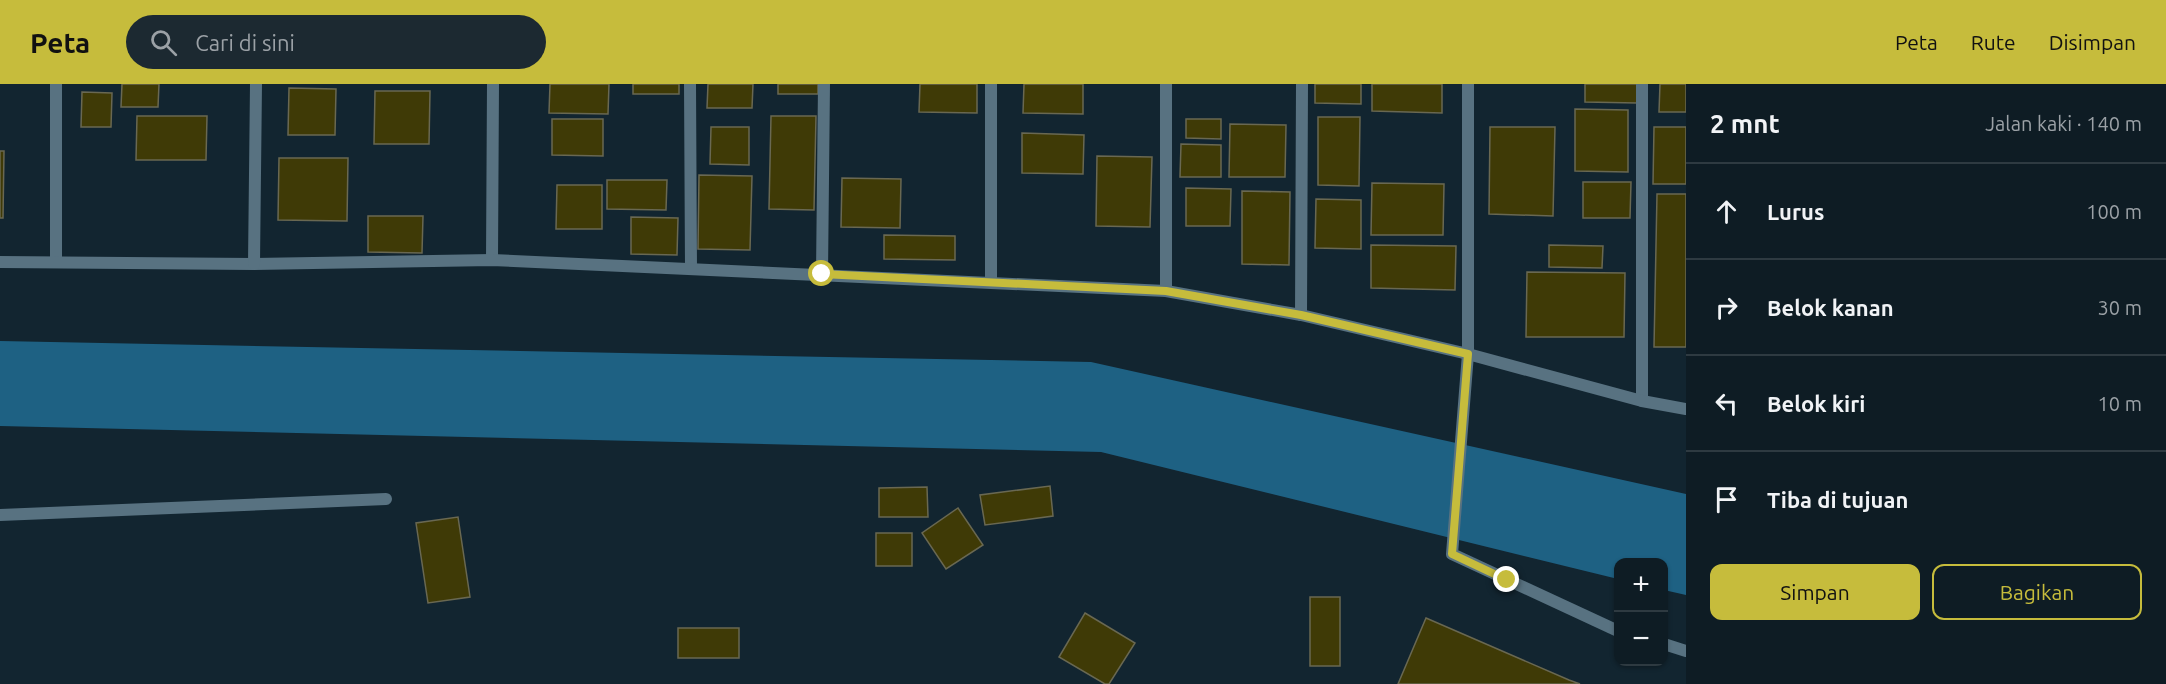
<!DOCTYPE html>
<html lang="id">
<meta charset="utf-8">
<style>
body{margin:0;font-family:Ubuntu,sans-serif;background:#1c2931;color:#f1f3f6}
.controls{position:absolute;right:18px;bottom:18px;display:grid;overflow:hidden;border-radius:12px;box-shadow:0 2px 4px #0004}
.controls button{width:54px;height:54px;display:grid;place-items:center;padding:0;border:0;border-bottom:2px solid #2e3a41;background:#0e1c24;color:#f1f3f6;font:30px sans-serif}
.stop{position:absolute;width:18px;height:18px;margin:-14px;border:4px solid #c6bc3c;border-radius:50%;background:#fff}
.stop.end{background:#c6bc3c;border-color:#fff;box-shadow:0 2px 6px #0008}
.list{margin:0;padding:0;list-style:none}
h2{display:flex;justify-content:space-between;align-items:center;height:78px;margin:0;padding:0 24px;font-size:26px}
h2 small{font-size:20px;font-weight:400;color:#9ba1a6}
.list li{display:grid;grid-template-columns:39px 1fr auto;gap:18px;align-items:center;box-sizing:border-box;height:96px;padding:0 24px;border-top:2px solid #2e3a41}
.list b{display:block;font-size:22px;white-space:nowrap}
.list em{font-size:20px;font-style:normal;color:#9ba1a6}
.actions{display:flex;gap:12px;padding:18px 24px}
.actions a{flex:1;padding:14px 0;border:2px solid #c6bc3c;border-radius:12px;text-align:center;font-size:21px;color:#c6bc3c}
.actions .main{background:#c6bc3c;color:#111}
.icon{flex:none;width:33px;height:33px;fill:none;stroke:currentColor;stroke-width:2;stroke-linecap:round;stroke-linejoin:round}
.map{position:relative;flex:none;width:1686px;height:600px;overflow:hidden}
header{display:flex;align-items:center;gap:36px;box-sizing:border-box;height:84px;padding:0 30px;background:#c6bc3c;color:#111}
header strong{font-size:28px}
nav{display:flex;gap:33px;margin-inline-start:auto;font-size:21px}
.search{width:420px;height:54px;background:#1c2931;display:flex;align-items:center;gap:15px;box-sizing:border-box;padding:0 21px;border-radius:33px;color:#9ba1a6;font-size:22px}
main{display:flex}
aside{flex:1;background:#0e1c24}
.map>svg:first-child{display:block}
</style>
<header>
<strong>Peta</strong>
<div class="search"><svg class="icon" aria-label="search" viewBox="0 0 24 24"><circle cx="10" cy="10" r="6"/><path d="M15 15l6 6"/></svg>Cari di sini</div>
<nav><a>Peta</a><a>Rute</a><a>Disimpan</a></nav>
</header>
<main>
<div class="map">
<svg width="1686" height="600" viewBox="0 0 1686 600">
<rect width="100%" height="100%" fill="#122530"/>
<polygon fill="#1e6183" points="0,257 1091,278 1686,410 1686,511 1664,506 1664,478 1618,478 1618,495 1101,368 0,342"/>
<g fill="#3f3a06" stroke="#696852" stroke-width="1.5">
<polygon points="122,0 159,0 158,23 121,23"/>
<polygon points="550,0 609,0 608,30 549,29"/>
<rect x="633" y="0" width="46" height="10"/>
<polygon points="708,0 753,0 752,24 707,24"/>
<rect x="778" y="0" width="40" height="10"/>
<polygon points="920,0 977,0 977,29 919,28"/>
<polygon points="1024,0 1083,0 1083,30 1023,29"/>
<polygon points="1315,0 1361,0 1361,20 1315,19"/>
<polygon points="1372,0 1442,0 1442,29 1372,27"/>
<polygon points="1585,0 1637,0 1637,19 1585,18"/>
<polygon points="1660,0 1686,0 1686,28 1659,28"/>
<polygon points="289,4 336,5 335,51 288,51"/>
<polygon points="375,7 430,7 429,60 374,60"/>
<polygon points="82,8 112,9 111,43 81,43"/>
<polygon points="1575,25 1628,26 1628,88 1575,87"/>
<polygon points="137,32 207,32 206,76 136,76"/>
<polygon points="771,32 816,32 814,126 769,125"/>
<polygon points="1318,33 1360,33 1359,102 1318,101"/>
<polygon points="552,35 603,35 603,72 552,71"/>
<polygon points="1186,35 1221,35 1221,55 1186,54"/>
<polygon points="1230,40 1286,41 1285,93 1229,93"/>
<polygon points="711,43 749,43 749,81 710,80"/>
<polygon points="1490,43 1555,43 1553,132 1489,130"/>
<polygon points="1654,43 1686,43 1686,100 1653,100"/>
<polygon points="1022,49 1084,51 1083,90 1022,89"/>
<polygon points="1181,60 1221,61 1221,93 1180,93"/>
<polygon points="0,67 4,67 3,134 0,134"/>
<polygon points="1097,72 1152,73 1150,143 1096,142"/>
<polygon points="279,74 348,74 347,137 278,136"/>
<polygon points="699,91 752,92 750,166 698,165"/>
<polygon points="842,94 901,95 900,144 841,143"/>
<polygon points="607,96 667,96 666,126 607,125"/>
<polygon points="1583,98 1631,98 1630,134 1583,134"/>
<polygon points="1372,99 1444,100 1443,151 1371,151"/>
<polygon points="557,101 602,101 602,145 556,145"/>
<polygon points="1186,104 1231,105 1230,142 1186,142"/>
<polygon points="1242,107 1290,108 1289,181 1242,180"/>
<polygon points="1657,110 1686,110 1686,263 1654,263"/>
<polygon points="1316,115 1361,116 1361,165 1315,164"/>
<polygon points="368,132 423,132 422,169 368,168"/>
<polygon points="631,133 678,134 677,171 631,170"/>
<polygon points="884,151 955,152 955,176 884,175"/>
<polygon points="1371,161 1456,162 1455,206 1371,204"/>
<polygon points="1549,161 1603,162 1602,184 1549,183"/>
<polygon points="1527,188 1625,189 1624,253 1526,253"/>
<polygon points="1050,402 1053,432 985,441 980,411"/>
<polygon points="927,403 928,433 879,433 879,404"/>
<polygon points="958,424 983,461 946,485 922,449"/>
<polygon points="458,433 470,513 428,519 416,439"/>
<rect x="876" y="449" width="36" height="33"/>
<rect x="1310" y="513" width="30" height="69"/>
<polygon points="1085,529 1135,559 1109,600 1105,600 1059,573"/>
<polygon points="1426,534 1569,596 1580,600 1398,600"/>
<rect x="678" y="544" width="61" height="30"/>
</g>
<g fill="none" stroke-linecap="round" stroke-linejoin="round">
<g stroke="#587281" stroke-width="12">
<polyline points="56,0 56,178"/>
<polyline points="690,0 691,184"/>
<polyline points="991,0 991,198"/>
<polyline points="1468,0 1468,270 1452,470 1618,547"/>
<polyline points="1642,0 1642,317"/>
<polyline points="492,176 493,0"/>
<polyline points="0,178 254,180 492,176 1166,207 1301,231 1468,270 1642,317 1686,325"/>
<polyline points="254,180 256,0"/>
<polyline points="822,190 824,0"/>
<polyline points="1166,207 1166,0"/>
<polyline points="1301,231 1302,0"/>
<polyline points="0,431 386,415"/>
<polyline points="1664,560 1686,567"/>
</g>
</g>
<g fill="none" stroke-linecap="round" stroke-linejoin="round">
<polyline stroke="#c6bc3c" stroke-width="8" points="822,190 1166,207 1301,231 1468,270 1452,470 1507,496"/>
</g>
</svg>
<div class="controls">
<button>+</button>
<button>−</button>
</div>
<div class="stop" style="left:822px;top:190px"></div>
<div class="stop end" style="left:1507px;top:496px"></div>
</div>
<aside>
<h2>2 mnt<small>Jalan kaki · 140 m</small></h2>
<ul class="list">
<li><svg class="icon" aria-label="ahead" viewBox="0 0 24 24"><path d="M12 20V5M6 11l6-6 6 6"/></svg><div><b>Lurus</b></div><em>100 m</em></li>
<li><svg class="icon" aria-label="right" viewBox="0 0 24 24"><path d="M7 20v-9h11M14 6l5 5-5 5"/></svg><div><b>Belok kanan</b></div><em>30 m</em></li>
<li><svg class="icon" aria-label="left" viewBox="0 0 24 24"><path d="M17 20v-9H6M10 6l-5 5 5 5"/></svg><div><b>Belok kiri</b></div><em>10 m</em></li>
<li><svg class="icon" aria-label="arrive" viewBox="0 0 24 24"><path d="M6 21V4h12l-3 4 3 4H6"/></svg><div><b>Tiba di tujuan</b></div></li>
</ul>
<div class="actions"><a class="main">Simpan</a><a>Bagikan</a></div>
</aside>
</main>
